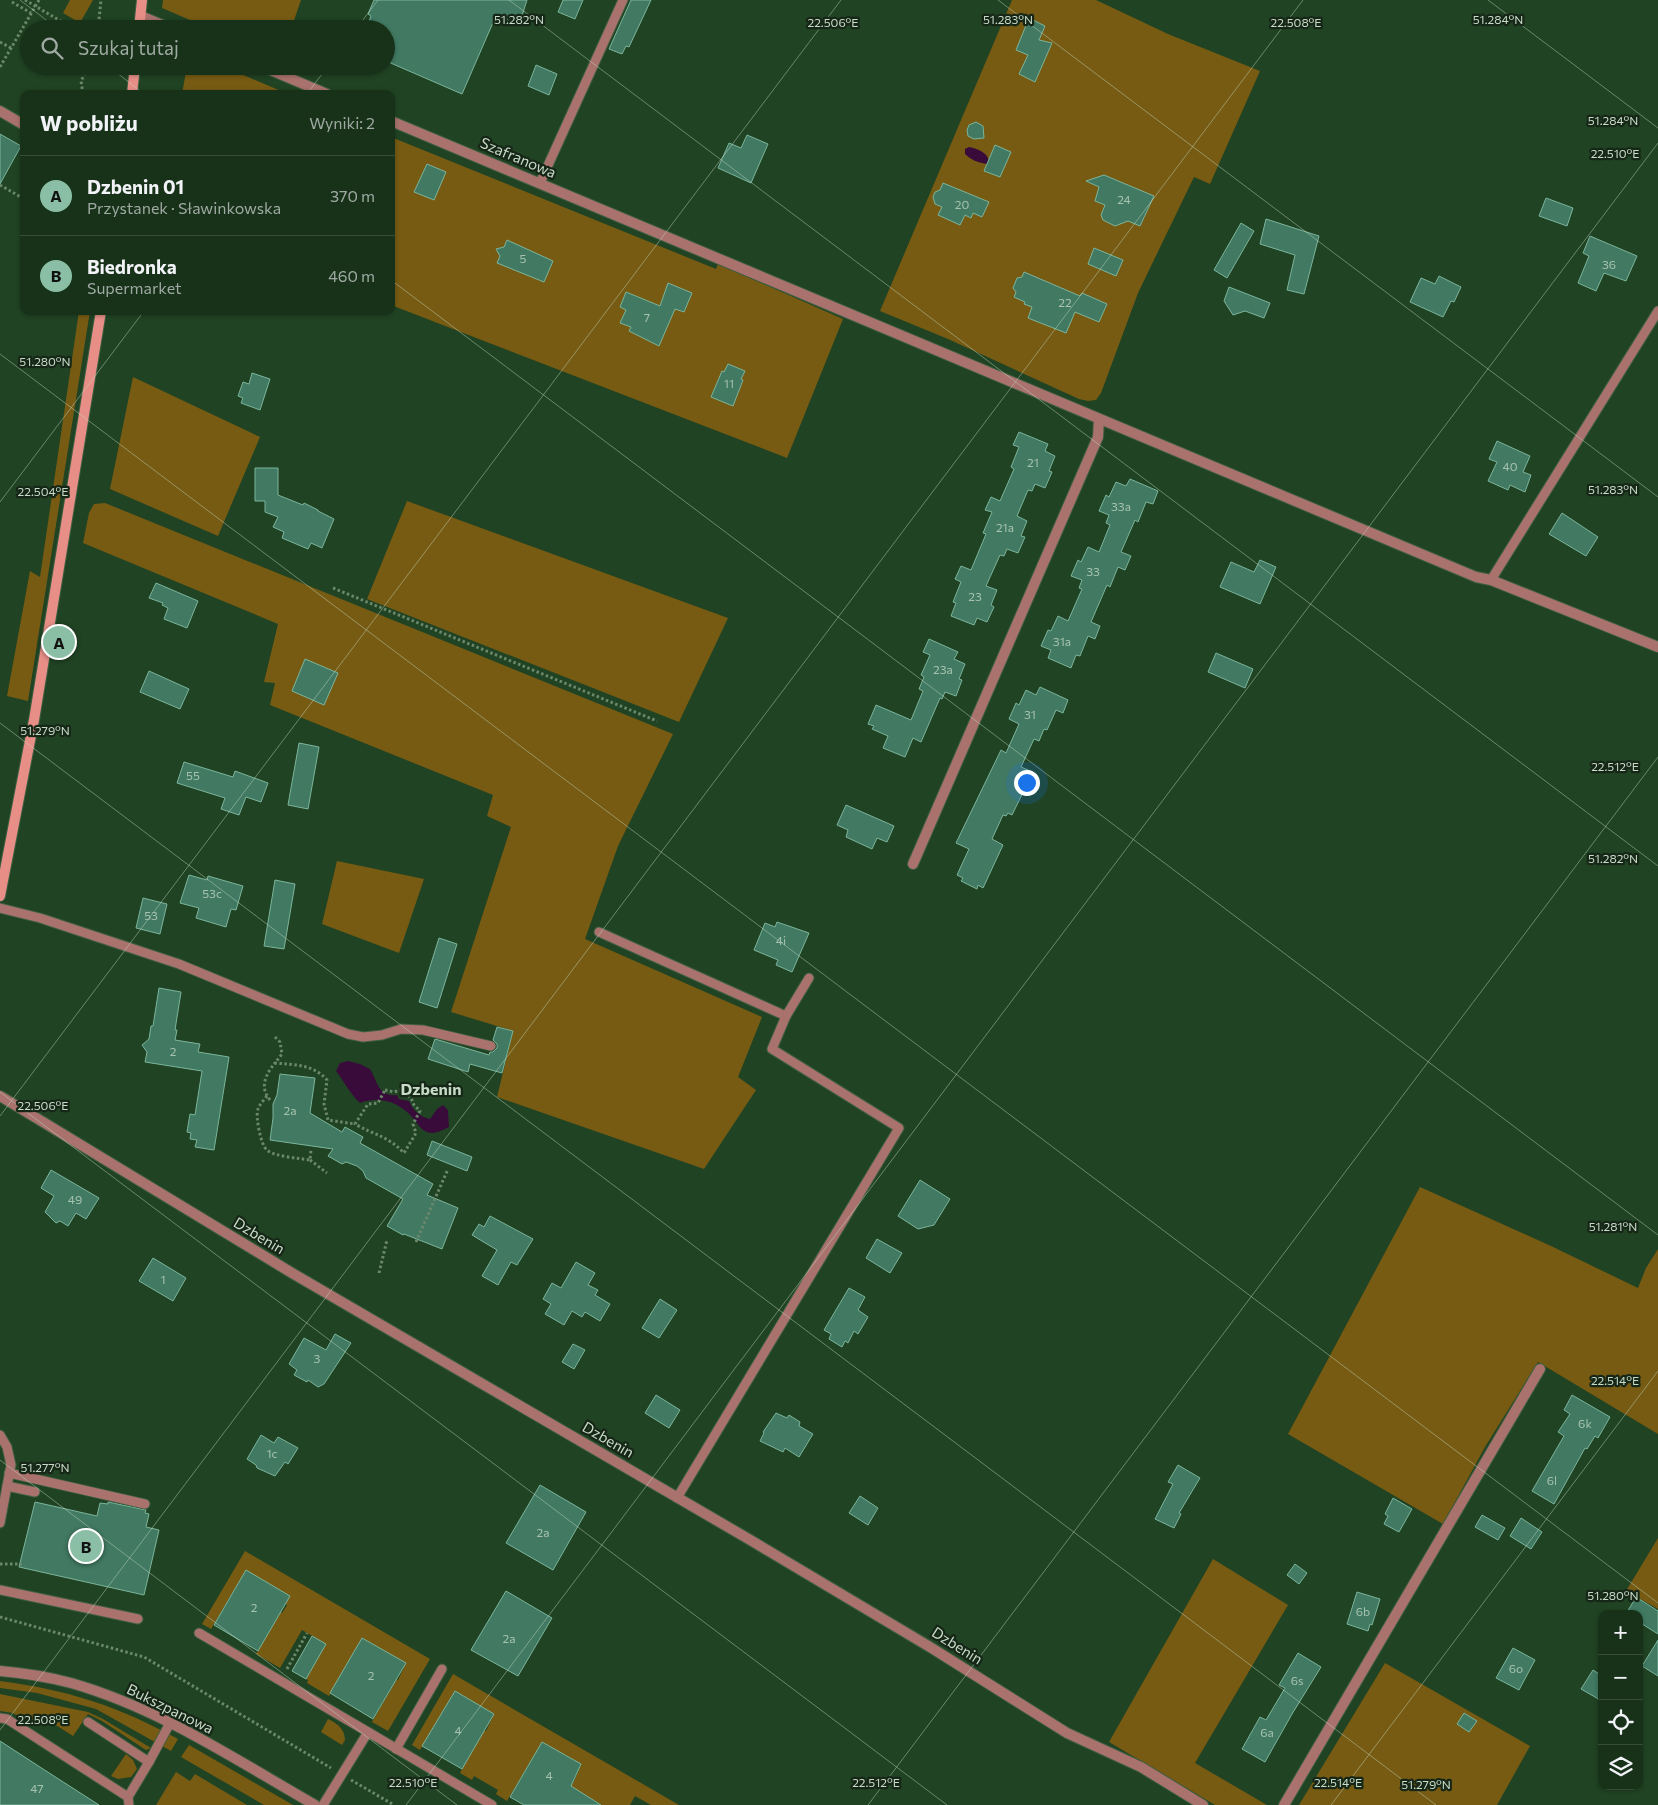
<!DOCTYPE html>
<html lang="pl">
<meta charset="utf-8">
<style>
body{margin:0;font-family:Commissioner,sans-serif;background:#253e27;color:#f1f3f6}
.controls{position:absolute;right:15px;bottom:15px;display:grid;overflow:hidden;border-radius:10px;box-shadow:0 1px 4px #0004}
.controls button{width:45px;height:45px;display:grid;place-items:center;padding:0;border:0;border-bottom:1px solid #364d39;background:#18321a;color:#f1f3f6;font:25px sans-serif}
.you{position:absolute;left:1026px;top:782px;width:18px;height:18px;margin:-12px;border:4px solid #fff;border-radius:50%;background:#1a73e8;box-shadow:0 0 0 8px #1a73e833}
.badge{display:grid;place-items:center;width:32px;height:32px;border-radius:50%;background:#8abfa5;color:#111;font-size:16px;font-weight:700}
.pin{position:absolute;translate:-50% -50%;border:2px solid #fff;box-shadow:0 1px 5px #0006}
.list{margin:0;padding:0;list-style:none}
h2{display:flex;justify-content:space-between;align-items:center;height:65px;margin:0;padding:0 20px;font-size:21px}
h2 small{font-size:16px;font-weight:400;color:#9faaa2}
.list li{display:grid;grid-template-columns:32px 1fr auto;gap:15px;align-items:center;box-sizing:border-box;height:80px;padding:0 20px;border-top:1px solid #364d39}
.list b{display:block;font-size:19px;white-space:nowrap}
.list p{margin:0;font-size:16px;white-space:nowrap;color:#9faaa2}
.list em{font-size:16px;font-style:normal;color:#9faaa2}
.icon{flex:none;width:28px;height:28px;fill:none;stroke:currentColor;stroke-width:2;stroke-linecap:round;stroke-linejoin:round}
.map{position:relative;flex:none;width:1658px;height:1805px;overflow:hidden}
.search{position:absolute;background:#18321a;box-shadow:0 1px 4px #0004;left:20px;top:20px;width:375px;height:55px;display:flex;align-items:center;gap:12px;box-sizing:border-box;padding:0 18px;border-radius:28px;color:#9faaa2;font-size:19px}
.panel{position:absolute;background:#18321a;box-shadow:0 1px 4px #0004;left:20px;top:90px;width:375px;height:225px;border-radius:10px}
.map>svg:first-child{display:block}
</style>
<div class="map">
<svg width="1658" height="1805" viewBox="0 0 1658 1805">
<rect width="100%" height="100%" fill="#204323"/>
<g fill="#775b13">
<polygon points="70,0 93,0 80,23 63,13"/>
<polygon points="163,0 301,0 291,29 211,29 162,8"/>
<polygon points="1012,0 1096,0 1168,34 1260,71 1210,184 1194,177 1138,293 1101,393 1096,400 1088,401 1079,399 948,339 880,311"/>
<polygon points="187,66 222,66 288,94 182,94"/>
<polygon points="391,137 716,269 718,264 843,319 787,458 391,305"/>
<polygon points="79,311 90,311 28,701 7,696 30,571 40,577"/>
<polygon points="133,377 260,437 218,536 110,489"/>
<polygon points="407,501 728,618 679,722 367,599"/>
<polygon points="105,503 673,734 618,846 585,939 762,1017 738,1077 756,1090 704,1169 497,1097 513,1031 451,1012 511,827 487,816 493,795 270,705 275,683 264,682 278,624 83,543 89,513 94,504"/>
<polygon points="337,861 424,879 399,953 322,924"/>
<polygon points="1420,1187 1551,1246 1638,1288 1646,1268 1658,1249 1658,1434 1538,1362 1485,1447 1443,1524 1288,1434"/>
<polygon points="1658,1538 1658,1609 1626,1591"/>
<polygon points="245,1551 430,1659 388,1731 372,1722 397,1679 398,1680 406,1663 362,1638 329,1696 307,1683 308,1680 306,1679 326,1644 302,1630 280,1668 256,1654 281,1612 282,1613 287,1605 246,1570 211,1629 202,1624"/>
<polygon points="1213,1559 1288,1605 1195,1763 1267,1805 1215,1805 1109,1742"/>
<polygon points="1385,1663 1530,1746 1497,1805 1299,1805"/>
<polygon points="453,1674 679,1805 651,1805 635,1796 630,1805 602,1805 585,1795 557,1805 574,1781 581,1765 542,1742 507,1801 496,1794 498,1790 474,1776 472,1780 460,1773 484,1730 486,1731 494,1714 455,1691 420,1750 412,1745"/>
<path d="M0 1681C68 1690 118 1706 178 1739L171 1751 96 1709 37 1693 0 1688Z"/>
<polygon points="0,1694 88,1712 103,1719 151,1748 146,1750 102,1721 88,1714 73,1736 40,1715 33,1726 13,1713 0,1711"/>
<path d="M328 1719C338 1724 344 1728 345 1740L342 1745 321 1732Z"/>
<polygon points="189,1745 293,1805 264,1805 181,1757"/>
<polygon points="126,1754 133,1760 137,1769 131,1777 118,1779 111,1776"/>
<polygon points="176,1772 190,1781 195,1774 247,1805 156,1805"/>
</g>
<g fill="#380b3b">
<path d="M969 147C978 149 987 152 989 161L987 164C979 163 971 160 965 154V149Z"/>
<path d="M348 1061 360 1064 370 1069C378 1082 378 1097 397 1095L399 1099 409 1101C413 1111 420 1117 430 1119L437 1109 443 1105 448 1110 449 1127C442 1130 435 1135 427 1132 420 1129 417 1123 413 1118 399 1102 380 1096 360 1103 350 1094 344 1081 336 1071L340 1063Z"/>
</g>
<g fill="#417962" stroke="#7cb59c">
<polygon points="374,0 527,0 519,25 495,18 462,94 386,61 386,48 392,35 386,32 386,29 378,29 368,24 371,16 368,14"/>
<polygon points="563,0 583,0 575,19 558,12"/>
<polygon points="631,0 651,0 629,47 626,46 622,54 609,49"/>
<polygon points="1029,18 1045,26 1039,40 1052,43 1035,82 1019,74 1028,55 1016,50"/>
<polygon points="536,65 557,74 549,95 528,86"/>
<polygon points="976,122 983,126 984,138 974,139 968,136 967,130 969,125"/>
<polygon points="0,134 21,146 0,184"/>
<polygon points="747,135 768,144 751,183 718,168 729,143 741,148"/>
<polygon points="995,145 1011,152 1000,177 984,171"/>
<polygon points="427,164 446,172 434,200 414,192"/>
<polygon points="1104,175 1154,196 1140,226 1128,221 1115,226 1103,220 1101,215 1105,205 1095,201 1099,187 1086,181"/>
<polygon points="943,183 989,202 982,217 973,213 971,218 965,215 960,225 938,215 942,207 935,204 933,197 935,192 940,190"/>
<polygon points="1546,198 1573,208 1567,226 1539,216"/>
<polygon points="1266,219 1319,236 1304,294 1287,290 1295,255 1260,244"/>
<polygon points="1241,223 1254,231 1227,278 1214,270"/>
<polygon points="1590,236 1637,256 1626,281 1604,273 1596,291 1578,283 1589,256 1583,253"/>
<polygon points="507,240 553,261 544,282 497,263 500,256 496,249 504,247"/>
<polygon points="1094,248 1123,260 1116,276 1088,264"/>
<polygon points="1024,272 1080,296 1082,293 1107,304 1099,322 1075,312 1066,333 1028,318 1032,307 1024,304 1025,302 1014,297 1016,292 1013,288 1017,278 1022,277"/>
<polygon points="1439,276 1461,287 1454,302 1451,301 1443,317 1410,302 1421,278 1435,284"/>
<polygon points="668,283 692,293 684,312 675,309 659,346 629,331 631,327 620,323 626,310 620,307 626,292 660,306"/>
<polygon points="1229,287 1270,303 1264,318 1245,311 1233,315 1224,301"/>
<polygon points="728,364 745,371 741,379 743,380 733,406 711,397 722,371 724,372"/>
<polygon points="252,373 270,379 260,410 241,403 243,398 238,396 243,382 249,384"/>
<polygon points="1019,432 1048,444 1045,451 1055,456 1049,471 1052,472 1045,488 1035,484 1032,491 1028,490 1017,516 1027,521 1021,536 1025,537 1018,553 1007,549 1004,556 1000,555 986,586 997,590 991,605 994,607 987,622 977,618 974,625 951,616 956,603 953,602 961,582 955,579 961,566 971,570 986,534 983,533 992,512 985,510 991,497 1000,501 1014,469 1011,467 1019,447 1013,445"/>
<polygon points="1497,441 1530,456 1523,472 1531,475 1525,492 1510,485 1508,490 1488,481 1497,462 1489,459"/>
<polygon points="255,468 278,468 278,495 303,505 304,503 318,510 318,511 334,519 322,548 311,543 308,549 282,538 284,532 273,527 278,517 265,512 265,501 255,501"/>
<polygon points="1130,479 1158,491 1153,504 1146,502 1138,522 1135,520 1121,552 1131,556 1125,570 1118,567 1110,587 1107,585 1091,622 1100,626 1095,639 1088,636 1080,656 1076,655 1071,668 1048,658 1051,650 1041,646 1048,630 1051,631 1058,616 1068,621 1082,589 1079,588 1082,580 1071,576 1078,560 1081,562 1088,547 1099,552 1110,525 1106,523 1109,515 1099,511 1106,495 1109,497 1116,482 1126,486"/>
<polygon points="1562,513 1598,537 1586,556 1549,534"/>
<polygon points="1260,560 1276,567 1260,604 1220,587 1231,562 1254,572"/>
<polygon points="156,583 198,601 187,628 164,619 168,608 162,605 163,603 149,598"/>
<polygon points="929,639 958,652 954,659 965,664 959,679 962,680 956,696 945,692 942,699 940,698 921,742 913,738 905,757 883,748 888,736 872,729 874,726 868,724 876,705 911,720 923,691 919,689 924,677 921,675 930,655 923,652"/>
<polygon points="1216,653 1253,669 1245,688 1208,672"/>
<polygon points="305,659 338,673 324,705 292,691"/>
<polygon points="149,671 189,689 180,709 140,692"/>
<polygon points="1040,687 1068,700 1063,713 1056,710 1047,730 1044,729 1039,741 1034,739 1021,767 1033,772 1012,815 1008,813 1006,816 1003,815 992,839 1003,845 983,888 978,885 977,889 961,881 963,878 957,875 969,849 956,843 1001,750 1006,753 1019,724 1009,719 1016,703 1019,705 1026,690 1036,695"/>
<polygon points="299,743 319,747 308,809 288,805"/>
<polygon points="184,762 233,777 235,771 268,783 261,802 246,797 239,815 221,809 225,798 177,783"/>
<polygon points="846,805 894,826 887,842 877,838 872,849 846,837 848,830 837,825"/>
<polygon points="189,875 207,880 208,876 243,886 236,910 231,909 226,927 196,918 199,908 180,903"/>
<polygon points="275,880 295,884 284,949 264,946"/>
<polygon points="143,898 167,904 160,934 136,928"/>
<polygon points="777,922 809,933 792,972 776,965 778,960 754,950 765,923 775,927"/>
<polygon points="439,938 457,944 437,1008 419,1002"/>
<polygon points="159,988 181,992 175,1030 177,1030 175,1040 200,1044 198,1052 229,1057 214,1150 195,1147 197,1140 190,1139 191,1133 187,1132 190,1114 195,1115 202,1071 145,1062 147,1052 142,1045 149,1039 151,1026 153,1026"/>
<polygon points="497,1027 513,1031 502,1073 470,1064 468,1072 428,1059 435,1039 489,1055 490,1052 493,1052 497,1048 497,1044 493,1040"/>
<polygon points="280,1074 315,1078 310,1113 342,1132 345,1127 363,1137 360,1143 433,1184 427,1195 458,1208 442,1249 404,1234 403,1235 387,1226 403,1199 366,1178 363,1171 357,1166 346,1162 342,1164 328,1156 333,1149 270,1140 273,1118 273,1104 277,1095"/>
<polygon points="432,1141 472,1157 467,1171 427,1155"/>
<polygon points="51,1170 99,1198 86,1219 76,1213 68,1226 60,1221 56,1223 45,1212 54,1196 41,1188"/>
<polygon points="920,1180 950,1199 934,1225 918,1229 898,1216"/>
<polygon points="490,1216 533,1239 517,1265 511,1262 498,1285 482,1276 497,1250 472,1235 479,1224 484,1227"/>
<polygon points="877,1239 902,1253 890,1273 866,1258"/>
<polygon points="153,1258 186,1278 173,1301 139,1281"/>
<polygon points="576,1262 595,1273 588,1285 598,1290 595,1295 610,1304 600,1321 585,1312 582,1317 572,1311 564,1325 545,1314 551,1304 543,1299 552,1283 561,1288"/>
<polygon points="849,1288 865,1297 858,1310 868,1317 858,1334 854,1331 848,1343 845,1341 842,1347 829,1339 831,1334 824,1330"/>
<polygon points="660,1299 677,1310 659,1338 642,1328"/>
<polygon points="335,1334 351,1343 324,1384 318,1387 308,1380 307,1382 294,1375 297,1370 289,1364 304,1338 326,1350"/>
<polygon points="573,1344 585,1350 574,1369 562,1362"/>
<polygon points="656,1395 680,1410 669,1428 645,1413"/>
<polygon points="1572,1395 1610,1417 1598,1438 1595,1436 1587,1449 1585,1448 1554,1504 1532,1491 1564,1436 1558,1432 1570,1414 1564,1410"/>
<polygon points="776,1413 787,1418 789,1415 800,1422 799,1426 813,1434 799,1457 785,1448 783,1452 760,1441 764,1433 763,1432"/>
<polygon points="261,1435 274,1443 278,1437 298,1448 288,1464 285,1462 275,1476 257,1468 256,1465 247,1459"/>
<polygon points="1178,1465 1200,1478 1179,1513 1181,1514 1174,1528 1155,1519 1173,1484 1168,1482"/>
<polygon points="540,1485 586,1512 553,1570 506,1543"/>
<polygon points="860,1496 878,1508 868,1525 849,1513"/>
<polygon points="1393,1498 1412,1509 1399,1532 1384,1524 1388,1516 1385,1514"/>
<polygon points="35,1502 97,1516 100,1503 108,1504 108,1502 146,1510 145,1513 149,1514 146,1527 159,1530 144,1595 19,1567"/>
<polygon points="1482,1515 1505,1528 1498,1540 1475,1527"/>
<polygon points="1521,1518 1542,1532 1531,1549 1510,1536"/>
<polygon points="1295,1564 1307,1573 1299,1584 1287,1575"/>
<polygon points="246,1570 290,1596 258,1651 214,1625"/>
<polygon points="506,1591 552,1618 518,1676 471,1650"/>
<polygon points="1357,1592 1380,1599 1372,1625 1370,1624 1368,1631 1347,1624"/>
<polygon points="1636,1597 1658,1611 1658,1634 1639,1622 1639,1614 1626,1614"/>
<polygon points="312,1636 326,1644 306,1679 292,1671"/>
<polygon points="362,1638 406,1663 373,1719 330,1693"/>
<polygon points="1658,1640 1658,1676 1642,1666"/>
<polygon points="1513,1648 1535,1660 1519,1690 1496,1678"/>
<polygon points="1298,1653 1321,1667 1292,1714 1265,1762 1242,1749 1260,1717 1266,1720 1285,1688 1279,1685"/>
<polygon points="1593,1670 1602,1676 1602,1701 1581,1689"/>
<polygon points="455,1691 494,1714 462,1769 422,1746"/>
<polygon points="1464,1713 1477,1721 1469,1732 1457,1724"/>
<polygon points="0,1741 43,1769 99,1805 0,1805"/>
<polygon points="542,1742 581,1764 571,1786 601,1805 524,1805 510,1797"/>
</g>
<g fill="none" stroke-linecap="round" stroke-linejoin="round">
<defs>
<g id="lane">
<polyline points="540,183 623,0"/>
<polyline points="1491,580 1658,311"/>
<polyline points="0,908 40,918 179,964 348,1034 363,1037 382,1035 401,1029 423,1030 491,1046"/>
<polyline points="599,932 786,1016"/>
<polyline points="0,1435 7,1447 11,1465 0,1523"/>
<polyline points="9,1473 145,1504"/>
<polyline points="7,1486 35,1492"/>
<polyline points="677,1498 899,1128 772,1049 786,1016 809,978"/>
<polyline points="0,1590 138,1619"/>
<polyline points="199,1633 368,1732"/>
<polyline points="0,1718 7,1719 128,1797 129,1805"/>
<polyline points="88,1722 149,1762 128,1797"/>
<polyline points="396,1749 442,1669"/>
<polyline points="149,1762 170,1723"/>
<polyline points="323,1805 368,1732 492,1805"/>
</g>
<g id="street">
<polyline points="141,16 172,29"/>
<polyline points="261,66 327,94"/>
<polyline points="0,111 24,125"/>
<polyline points="391,121 1476,577 1491,580 1658,647"/>
<polyline points="913,864 1098,437 1099,419"/>
<polyline points="0,1096 292,1273 752,1541 930,1647 1067,1733 1141,1767 1203,1805"/>
<path d="M0 1671C24 1673 48 1677 71 1683 159 1708 236 1760 315 1805"/>
<polyline points="1284,1805 1540,1369"/>
</g>
<g id="secondary">
<polyline points="139,29 142,0"/>
<polyline points="132,94 135,66"/>
<polyline points="0,896 34,720 101,311"/>
</g>
</defs>
<use href="#lane" stroke="#3e5e41" stroke-width="11"/>
<use href="#street" stroke="#3e5e41" stroke-width="12"/>
<use href="#secondary" stroke="#3e5e41" stroke-width="12"/>
<g stroke="#6b876c" stroke-width="3" stroke-dasharray="2.5 2.5" stroke-linecap="butt">
<polyline points="25,0 74,29"/>
<polyline points="12,2 31,13"/>
<polyline points="98,29 101,0"/>
<polyline points="0,42 11,48"/>
<polyline points="0,67 39,0"/>
<polyline points="83,94 81,81 89,66"/>
<polyline points="0,185 24,199"/>
<polyline points="333,588 657,721"/>
<path d="M275 1037 280 1042 282 1054 275 1063C295 1065 313 1064 327 1080L324 1104 328 1120 355 1124"/>
<path d="M385 1090 394 1092 400 1090 411 1098 414 1105 420 1111 413 1124 416 1133 404 1153C388 1136 374 1135 355 1124L368 1104 378 1103Z"/>
<path d="M267 1096C264 1100 260 1104 258 1109 255 1116 261 1146 267 1150 275 1157 299 1158 310 1160L311 1150"/>
<path d="M270 1100C259 1087 266 1074 275 1063"/>
<polyline points="310,1160 327,1173"/>
<polyline points="416,1242 448,1169"/>
<polyline points="379,1273 387,1240"/>
<polyline points="0,1564 22,1564"/>
<polyline points="0,1617 144,1657 331,1768"/>
<polyline points="287,1669 307,1633"/>
<polyline points="351,1780 394,1805"/>
</g>
<use href="#lane" stroke="#a9726c" stroke-width="9"/>
<use href="#street" stroke="#a9726c" stroke-width="10"/>
<use href="#secondary" stroke="#e78f87" stroke-width="10"/>
</g>
<path fill="none" stroke="#c7dbc7" stroke-width="1" stroke-opacity="0.45" d="M20 0 58 29M509 0 1658 866M998 0 1658 497M1488 0 1658 128M356 29 378 0M108 66 144 94M307 94 328 66M391 280 1658 1235M0 354 1658 1603M0 502 144 311M0 723 1436 1805M0 1092 947 1805M0 1116 841 0M0 1460 457 1805M0 1730 1303 0M406 1805 1658 143M868 1805 1658 757M1331 1805 1658 1371"/>
<g text-anchor="middle" stroke-width="4.5" stroke-linejoin="round" paint-order="stroke">
<g font-size="12" fill="#a6c2ae">
<text x="1124" y="204">24</text>
<text x="962" y="209">20</text>
<text x="523" y="263">5</text>
<text x="1609" y="269">36</text>
<text x="1065" y="307">22</text>
<text x="647" y="322">7</text>
<text x="729" y="388">11</text>
<text x="1033" y="467">21</text>
<text x="1510" y="471">40</text>
<text x="1121" y="511">33a</text>
<text x="1005" y="532">21a</text>
<text x="1093" y="576">33</text>
<text x="975" y="601">23</text>
<text x="1062" y="646">31a</text>
<text x="943" y="674">23a</text>
<text x="1030" y="719">31</text>
<text x="193" y="780">55</text>
<text x="212" y="898">53c</text>
<text x="151" y="920">53</text>
<text x="781" y="945">4i</text>
<text x="173" y="1056">2</text>
<text x="290" y="1115">2a</text>
<text x="75" y="1204">49</text>
<text x="163" y="1284">1</text>
<text x="317" y="1363">3</text>
<text x="1585" y="1428">6k</text>
<text x="272" y="1458">1c</text>
<text x="1552" y="1485">6l</text>
<text x="543" y="1537">2a</text>
<text x="254" y="1612">2</text>
<text x="1363" y="1616">6b</text>
<text x="509" y="1643">2a</text>
<text x="1516" y="1673">6o</text>
<text x="371" y="1680">2</text>
<text x="1297" y="1685">6s</text>
<text x="458" y="1735">4</text>
<text x="1267" y="1737">6a</text>
<text x="549" y="1780">4</text>
<text x="37" y="1793">47</text>
</g>
<g font-size="15" fill="#c7dbc7" stroke="#162617">
<text transform="translate(518 158) rotate(23)" y="5">Szafranowa</text>
<text transform="translate(259 1236) rotate(31)" y="5">Dzbenin</text>
<text transform="translate(608 1440) rotate(30)" y="5">Dzbenin</text>
<text transform="translate(957 1646) rotate(32)" y="5">Dzbenin</text>
<text transform="translate(170 1709) rotate(26)" y="5">Bukszpanowa</text>
</g>
<g font-size="16" font-weight="bold" fill="#c7dbc7" stroke="#162617">
<text x="431" y="1095">Dzbenin</text>
</g>
</g>
<g font-size="12" text-anchor="middle" fill="#c7dbc7" stroke="#162617" stroke-width="4.5" stroke-linejoin="round" paint-order="stroke">
<text x="1498" y="24">51.284°N</text>
<text x="519" y="24">51.282°N</text>
<text x="1008" y="24">51.283°N</text>
<text x="833" y="27">22.506°E</text>
<text x="1296" y="27">22.508°E</text>
<text x="1613" y="125">51.284°N</text>
<text x="1615" y="158">22.510°E</text>
<text x="45" y="366">51.280°N</text>
<text x="1613" y="494">51.283°N</text>
<text x="43" y="496">22.504°E</text>
<text x="45" y="735">51.279°N</text>
<text x="1615" y="771">22.512°E</text>
<text x="1613" y="863">51.282°N</text>
<text x="43" y="1110">22.506°E</text>
<text x="1613" y="1231">51.281°N</text>
<text x="1615" y="1385">22.514°E</text>
<text x="45" y="1472">51.277°N</text>
<text x="1613" y="1600">51.280°N</text>
<text x="43" y="1724">22.508°E</text>
<text x="413" y="1787">22.510°E</text>
<text x="876" y="1787">22.512°E</text>
<text x="1338" y="1787">22.514°E</text>
<text x="1426" y="1789">51.279°N</text>
</g>
</svg>
<div class="controls">
<button>+</button>
<button>−</button>
<button><svg class="icon" aria-label="locate" viewBox="0 0 24 24"><circle cx="12" cy="12" r="6"/><path d="M12 2v4M12 18v4M2 12h4M18 12h4"/></svg></button>
<button><svg class="icon" aria-label="layers" viewBox="0 0 24 24"><path d="M12 4l9 5-9 5-9-5zM3 14l9 5 9-5"/></svg></button>
</div>
<div class="you"></div>
<div class="pin badge" style="left:59px;top:642px">A</div>
<div class="pin badge" style="left:86px;top:1546px">B</div>
<div class="search"><svg class="icon" aria-label="search" viewBox="0 0 24 24"><circle cx="10" cy="10" r="6"/><path d="M15 15l6 6"/></svg>Szukaj tutaj</div>
<section class="panel">
<h2>W pobliżu<small>Wyniki: 2</small></h2>
<ul class="list">
<li><span class="badge">A</span><div><b>Dzbenin 01</b><p>Przystanek · Sławinkowska</p></div><em>370 m</em></li>
<li><span class="badge">B</span><div><b>Biedronka</b><p>Supermarket</p></div><em>460 m</em></li>
</ul>
</section>
</div>
